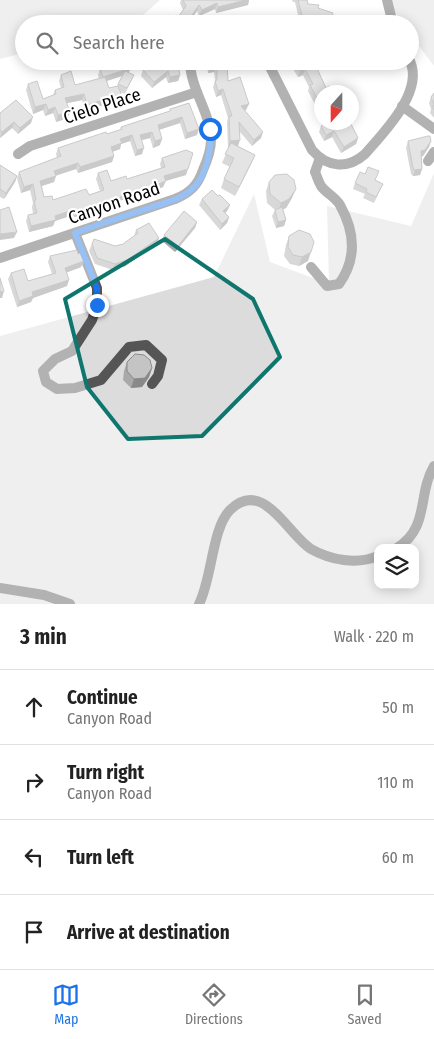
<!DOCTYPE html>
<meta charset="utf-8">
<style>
body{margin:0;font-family:"Fira Sans Condensed",sans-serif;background:#f6f6f6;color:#222}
.controls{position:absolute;right:15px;bottom:15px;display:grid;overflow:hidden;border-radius:10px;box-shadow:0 2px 12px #0003}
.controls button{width:45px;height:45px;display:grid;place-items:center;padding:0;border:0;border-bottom:1px solid #e0e0e0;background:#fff;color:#222;font:25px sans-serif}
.compass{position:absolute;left:314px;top:85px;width:45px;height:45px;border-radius:50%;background:#fff;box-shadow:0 2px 12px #0003;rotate:201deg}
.stop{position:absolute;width:15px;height:15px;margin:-11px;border:4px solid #1a73e8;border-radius:50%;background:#fff}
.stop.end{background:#1a73e8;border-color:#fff;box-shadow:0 1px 5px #0008}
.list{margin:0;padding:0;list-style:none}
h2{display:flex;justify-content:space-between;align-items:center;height:65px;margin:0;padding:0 20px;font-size:21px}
h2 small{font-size:16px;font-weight:400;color:#767676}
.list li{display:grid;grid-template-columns:32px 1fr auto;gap:15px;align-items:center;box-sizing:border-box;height:75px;padding:0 20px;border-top:1px solid #e0e0e0}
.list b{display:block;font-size:19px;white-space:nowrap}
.list p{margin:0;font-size:16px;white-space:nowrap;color:#767676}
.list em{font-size:16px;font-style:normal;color:#767676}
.icon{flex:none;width:28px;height:28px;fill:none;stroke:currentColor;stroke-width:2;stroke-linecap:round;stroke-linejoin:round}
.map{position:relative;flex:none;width:434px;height:604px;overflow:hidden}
.search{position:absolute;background:#fff;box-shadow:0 2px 12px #0003;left:15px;right:15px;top:15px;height:55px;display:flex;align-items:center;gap:12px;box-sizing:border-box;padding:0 18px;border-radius:28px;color:#767676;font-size:19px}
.sheet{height:365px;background:#fff}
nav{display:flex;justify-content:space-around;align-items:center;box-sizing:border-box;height:70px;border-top:1px solid #e0e0e0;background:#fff;font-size:14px;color:#767676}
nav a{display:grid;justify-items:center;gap:2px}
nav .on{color:#1a73e8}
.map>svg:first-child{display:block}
</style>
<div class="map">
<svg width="434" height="604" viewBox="0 0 434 604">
<rect width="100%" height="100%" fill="#fff"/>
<g fill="#dcdcdc" fill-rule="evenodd">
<polygon points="0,0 160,0 133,24 24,24 24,53 0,59"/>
<polygon points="387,0 434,0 434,66 410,34 410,24 403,24"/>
<path d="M434 173V604H0V336L214 277 254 194 270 262 329 284 327 206 411 226ZM378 548H415V585H378Z"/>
</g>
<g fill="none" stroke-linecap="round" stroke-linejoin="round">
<g stroke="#555" stroke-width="10">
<polyline points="387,0 393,24"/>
<path d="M267 61 312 150C327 167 347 170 365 154 384 132 424 92 410 61"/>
<polyline points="402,106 434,129"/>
<polyline points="18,154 30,146 197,92"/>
<polyline points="428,161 434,152"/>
<polyline points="75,233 97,288 97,305 92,320 72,351 55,359 43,371 46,382 57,389 75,388 101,380 129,347 146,345 162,360 158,376 152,384"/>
<path d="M0 258 175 199C190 193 198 185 203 170 207 161 211 150 211 140 211 113 190 89 190 61"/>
<path d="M311 267 327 286 339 284C357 259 355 232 340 205 335 197 326 193 321 186 318 181 317 176 315 172L320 158"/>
<path d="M397 548C430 527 417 495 434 466"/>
<polyline points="0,588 44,595 70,604"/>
<path d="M199 604C212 579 212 528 230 510 263 477 288 535 311 549 330 560 357 565 378 556"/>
</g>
</g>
<g fill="#a9a9a9" fill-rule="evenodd">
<polygon points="181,0 249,0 248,5 216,13 215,9 199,16 197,11 176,20 183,10 180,3"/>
<polygon points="292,0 307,0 308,4 318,8 332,17 338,24 300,24 295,2 293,2"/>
<polygon points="207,61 227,61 228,81 246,110 245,110 261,138 252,146 240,132 238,146 255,155 251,164 235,196 221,188 224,179 230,167 222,163 229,147 228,147 227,122 228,118 221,95 216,97 213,87 215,81 214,72 208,73 207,64 208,62"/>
<polygon points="288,61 308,61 326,88 334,92 339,92 322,92 322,118 308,91 309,87 303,75 298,77"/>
<polygon points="145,63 170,67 180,75 178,81 168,83 166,77 152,88 141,76"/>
<path d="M100 69 129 73 134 75 125 94 120 92 121 94 119 100 85 111 82 100 67 103 68 118 56 122 53 113 45 116 43 110 33 114 26 90 28 84 43 99 53 95 55 90 61 88 59 81 61 75 75 85 99 79 98 75ZM122 76 117 86 109 88 107 81Z"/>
<polygon points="434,93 434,118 430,113 431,109 429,103 431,97"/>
<polygon points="189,103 197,135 185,139 180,123 159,130 160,145 153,148 150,138 142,140 142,154 135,156 130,141 121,144 120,149 112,152 114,156 112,162 78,173 76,169 56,175 54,182 42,186 44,197 53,200 89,195 100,191 96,179 98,173 111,181 127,179 161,168 160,164 162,158 186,175 165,181 163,187 132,199 132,197 119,201 117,205 74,217 73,215 55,221 53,226 29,232 26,221 28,215 33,214 32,207 33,203 30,190 21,193 17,178 19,172 57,158 56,154 58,148 120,130 121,127 169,112 170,109"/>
<polygon points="0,113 31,123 18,134 12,128 0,138"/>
<polygon points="324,122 350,122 358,138 356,144 341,153 332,137 324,141 319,132 321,126 324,124"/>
<polygon points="408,141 431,141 429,147 423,156 421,157 422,169 420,175 413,176 411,174 406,148"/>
<polygon points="0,165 17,176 15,182 4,199 0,197"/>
<polygon points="375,180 383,184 374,203 363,198 365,194 353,189 355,183"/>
<polygon points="269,182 292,198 286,208 283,209 286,220 284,226 276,228 272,216 275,210 267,203 266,191"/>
<polygon points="218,196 230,205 227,211 225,213 229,217 227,223 220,230 199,205 202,199"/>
<polygon points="197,222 195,228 175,252 162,241 164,235"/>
<polygon points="136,230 159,238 157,244 125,266 113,270 95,264 89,251 94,239 115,246 123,244 134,236"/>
<polygon points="289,236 308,261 299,266 290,264 284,256 286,245"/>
<polygon points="78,254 84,261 81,267 67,272 67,286 33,298 31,302 17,307 8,279 11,273 28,281 52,274 48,262 50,256"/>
<polygon points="127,362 152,368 149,377 142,387 131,388 123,380 124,371"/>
</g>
<g fill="#898989">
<polygon points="246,0 249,0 248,5 216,13 218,7"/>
<polygon points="217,3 215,9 199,16 202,10"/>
<polygon points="199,5 197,11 188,24 186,24"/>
<polygon points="217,66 214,72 208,73 210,67"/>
<polygon points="131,68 128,74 100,83 103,77"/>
<polygon points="305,69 303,75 298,77 300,71"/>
<polygon points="168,71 166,77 152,88 154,82"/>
<polygon points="180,75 178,81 168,83 170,77"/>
<polygon points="223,89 221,95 216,97 218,91"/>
<polygon points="84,94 82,100 63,104 65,98"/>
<polygon points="121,94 119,100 85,111 87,105"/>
<polygon points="46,104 43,110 33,114 35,107"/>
<polygon points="249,104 246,110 239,112 241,106"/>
<polygon points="55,107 53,113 45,116 48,110"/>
<polygon points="70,112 68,118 56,122 58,115"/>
<polygon points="33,117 31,123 18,134 20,128"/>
<polygon points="182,117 180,123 155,131 158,125"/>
<polygon points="14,122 12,128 0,138 2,132"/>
<polygon points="199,129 197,135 185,139 187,133"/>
<polygon points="334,131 332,137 324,141 326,135"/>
<polygon points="152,132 150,138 138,141 140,135"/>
<polygon points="263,132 261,138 252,146 254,140"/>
<polygon points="132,135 130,141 121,144 120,149 109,153 111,147 120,139"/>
<polygon points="358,138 356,144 341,153 344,147"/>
<polygon points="162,139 160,145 153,148 155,141"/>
<polygon points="240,140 238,146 228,147 230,141"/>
<polygon points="431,141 429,147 423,156 418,157 421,151"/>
<polygon points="144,148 142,154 135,156 137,150"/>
<polygon points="255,155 251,164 235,196 239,187"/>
<polygon points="114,156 112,162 78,173 80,167"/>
<polygon points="78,163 76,169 52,177 54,171"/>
<polygon points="188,169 186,175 162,182 164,176"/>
<polygon points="422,169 420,175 413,176 415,170"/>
<polygon points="17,176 15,182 4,199 6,193"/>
<polygon points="56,176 54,182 38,187 40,181"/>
<polygon points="166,181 163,187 132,199 135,193"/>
<polygon points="33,184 30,190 21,193 24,187"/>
<polygon points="296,189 292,198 286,208 278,212 281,203"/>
<polygon points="134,191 132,197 119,201 117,205 74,217 76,211"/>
<polygon points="230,205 227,211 221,217 223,211"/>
<polygon points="75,209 73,215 55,221 53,226 29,232 31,226 55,216"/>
<polygon points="229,217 227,223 220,230 222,224"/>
<polygon points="286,220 284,226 276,228 278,222"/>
<polygon points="197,222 195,228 175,252 178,246"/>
<polygon points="17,232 14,238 0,240 0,234"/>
<polygon points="159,238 157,244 125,266 113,270 115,264"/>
<polygon points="311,252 308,261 299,266 302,257"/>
<polygon points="84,261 81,267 63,274 65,268"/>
<polygon points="69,280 67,286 33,298 31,302 17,307 19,301 32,292"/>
<polygon points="4,291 2,298 0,298 0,292"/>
<polygon points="152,368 149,377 142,387 131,388 134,379"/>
</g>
<g fill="#c4c4c4" stroke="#898989">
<polygon points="183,0 246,0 218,7 217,3 202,10 199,5 186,24 164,24 168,15 176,20 186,6"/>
<polygon points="298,0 307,0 308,4 319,5 318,8 333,13 332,17 338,16 338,24 311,24 303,20"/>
<polygon points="120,61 124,61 131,68 103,77 100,69 120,62"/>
<polygon points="152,61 169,61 170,67 178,65 180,75 170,77 168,71 154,82 143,70 145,63 150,64"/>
<polygon points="209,61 227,61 228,81 240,77 249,104 241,106 263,132 254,140 239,122 240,140 230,141 229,116 232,116 223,89 218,91 215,81 217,80 217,66 210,67"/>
<polygon points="294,61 308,61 311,67 315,64 326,88 329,86 334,92 337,90 339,92 322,92 322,108 310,85 313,84 305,69 300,71"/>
<polygon points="71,71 75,85 105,77 109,88 118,86 121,94 87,105 84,94 65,98 70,112 58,115 55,107 48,110 46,104 35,107 28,84 37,81 43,99 56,94 55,90 64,87 61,75"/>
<polygon points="125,71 134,75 127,88 118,84"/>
<polygon points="434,93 434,110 432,107 434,105 431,97"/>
<polygon points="16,100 33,117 20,128 14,122 2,132 0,130 0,113"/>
<polygon points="189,103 199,129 187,133 182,117 158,125 162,139 155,141 152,132 140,135 144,148 137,150 132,135 120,139 122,143 111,147 114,156 80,167 78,163 54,171 56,176 40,181 44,197 52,196 53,200 86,189 89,195 104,190 98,173 107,170 111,181 126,176 127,179 165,167 162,158 186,150 193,153 188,169 164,176 166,181 135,193 134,191 122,195 119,199 76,211 75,209 55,216 56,220 31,226 28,215 37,213 34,201 36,200 33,184 24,187 19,172 61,156 58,148 106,132 107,134 122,129 121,127 170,111 170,109"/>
<polygon points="327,122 350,122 358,138 344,147 334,131 326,135 321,126"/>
<polygon points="428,136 430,136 431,141 425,150 421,151 422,169 415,170 413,168 408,141"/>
<polygon points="231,143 255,155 239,187 224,179 234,158 225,154"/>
<polygon points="0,165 17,176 6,193 0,189"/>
<polygon points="368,167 379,171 375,180 383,184 376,197 366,192 367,189 355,183 360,172 365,174"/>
<polygon points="287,174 294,180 296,189 289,199 281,203 270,194 269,182 275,175"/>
<polygon points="212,190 218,196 220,195 230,205 223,211 229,217 222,224 202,199"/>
<polygon points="9,207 17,232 0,234 0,210"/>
<polygon points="282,207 286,220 278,222 275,210"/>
<polygon points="184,211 197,222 178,246 164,235"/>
<polygon points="149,223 159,238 127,260 115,264 97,258 92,244 94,239 115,246 123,244 138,233 136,230"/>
<polygon points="299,230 310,234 314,242 311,252 302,257 293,255 288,247 289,236"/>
<polygon points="77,250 78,254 80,253 84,261 65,268 69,280 32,292 33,296 19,301 11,273 24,269 28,281 56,273 50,256"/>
<polygon points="0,278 4,291 0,292"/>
<polygon points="135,354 144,355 150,360 152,368 145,378 134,379 127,371 127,362"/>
</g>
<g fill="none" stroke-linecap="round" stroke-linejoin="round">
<path stroke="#1a73e8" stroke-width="6" d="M97 305V288L75 233C100 224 124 216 149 208 163 203 180 200 191 190 207 177 212 148 210 129"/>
</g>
<path d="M0 0H434V604H0ZM165 239 253 299 280 357 202 436 128 439 87 387 65 299Z" fill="#fff" fill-opacity=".55" fill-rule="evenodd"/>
<path fill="none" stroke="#0f766e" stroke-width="4" stroke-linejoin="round" d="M165 239 253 299 280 357 202 436 128 439 87 387 65 299Z"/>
<g text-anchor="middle" stroke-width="4.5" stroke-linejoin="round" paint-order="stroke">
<g font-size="18" fill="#000" stroke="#fff">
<text transform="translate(102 106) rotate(-18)" y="6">Cielo Place</text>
<text transform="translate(114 203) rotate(-19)" y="6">Canyon Road</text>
</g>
</g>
</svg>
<div class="controls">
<button><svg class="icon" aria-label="layers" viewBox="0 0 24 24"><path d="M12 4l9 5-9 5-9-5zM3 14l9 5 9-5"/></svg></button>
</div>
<svg class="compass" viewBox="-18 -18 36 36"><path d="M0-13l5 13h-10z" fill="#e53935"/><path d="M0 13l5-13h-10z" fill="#767676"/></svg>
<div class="stop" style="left:210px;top:129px"></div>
<div class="stop end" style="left:97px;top:305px"></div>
<div class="search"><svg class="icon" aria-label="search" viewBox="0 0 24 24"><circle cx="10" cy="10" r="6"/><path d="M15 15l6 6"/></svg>Search here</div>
</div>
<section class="sheet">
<h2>3 min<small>Walk · 220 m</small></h2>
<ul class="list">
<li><svg class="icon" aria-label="ahead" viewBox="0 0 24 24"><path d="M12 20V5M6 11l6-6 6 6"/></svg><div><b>Continue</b><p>Canyon Road</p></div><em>50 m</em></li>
<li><svg class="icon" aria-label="right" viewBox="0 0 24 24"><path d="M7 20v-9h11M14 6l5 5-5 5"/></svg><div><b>Turn right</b><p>Canyon Road</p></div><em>110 m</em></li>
<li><svg class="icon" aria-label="left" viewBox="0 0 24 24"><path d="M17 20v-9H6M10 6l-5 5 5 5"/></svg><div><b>Turn left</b></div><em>60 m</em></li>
<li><svg class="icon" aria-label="arrive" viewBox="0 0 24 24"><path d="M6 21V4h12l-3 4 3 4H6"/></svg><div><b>Arrive at destination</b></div></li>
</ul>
</section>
<nav>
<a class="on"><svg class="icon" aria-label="map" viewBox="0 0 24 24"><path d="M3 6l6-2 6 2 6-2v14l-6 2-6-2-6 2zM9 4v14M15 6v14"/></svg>Map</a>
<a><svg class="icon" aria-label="directions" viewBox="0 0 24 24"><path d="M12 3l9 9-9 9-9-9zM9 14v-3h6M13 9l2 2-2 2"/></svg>Directions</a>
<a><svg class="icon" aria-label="saved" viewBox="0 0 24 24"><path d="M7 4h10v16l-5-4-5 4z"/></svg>Saved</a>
</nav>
